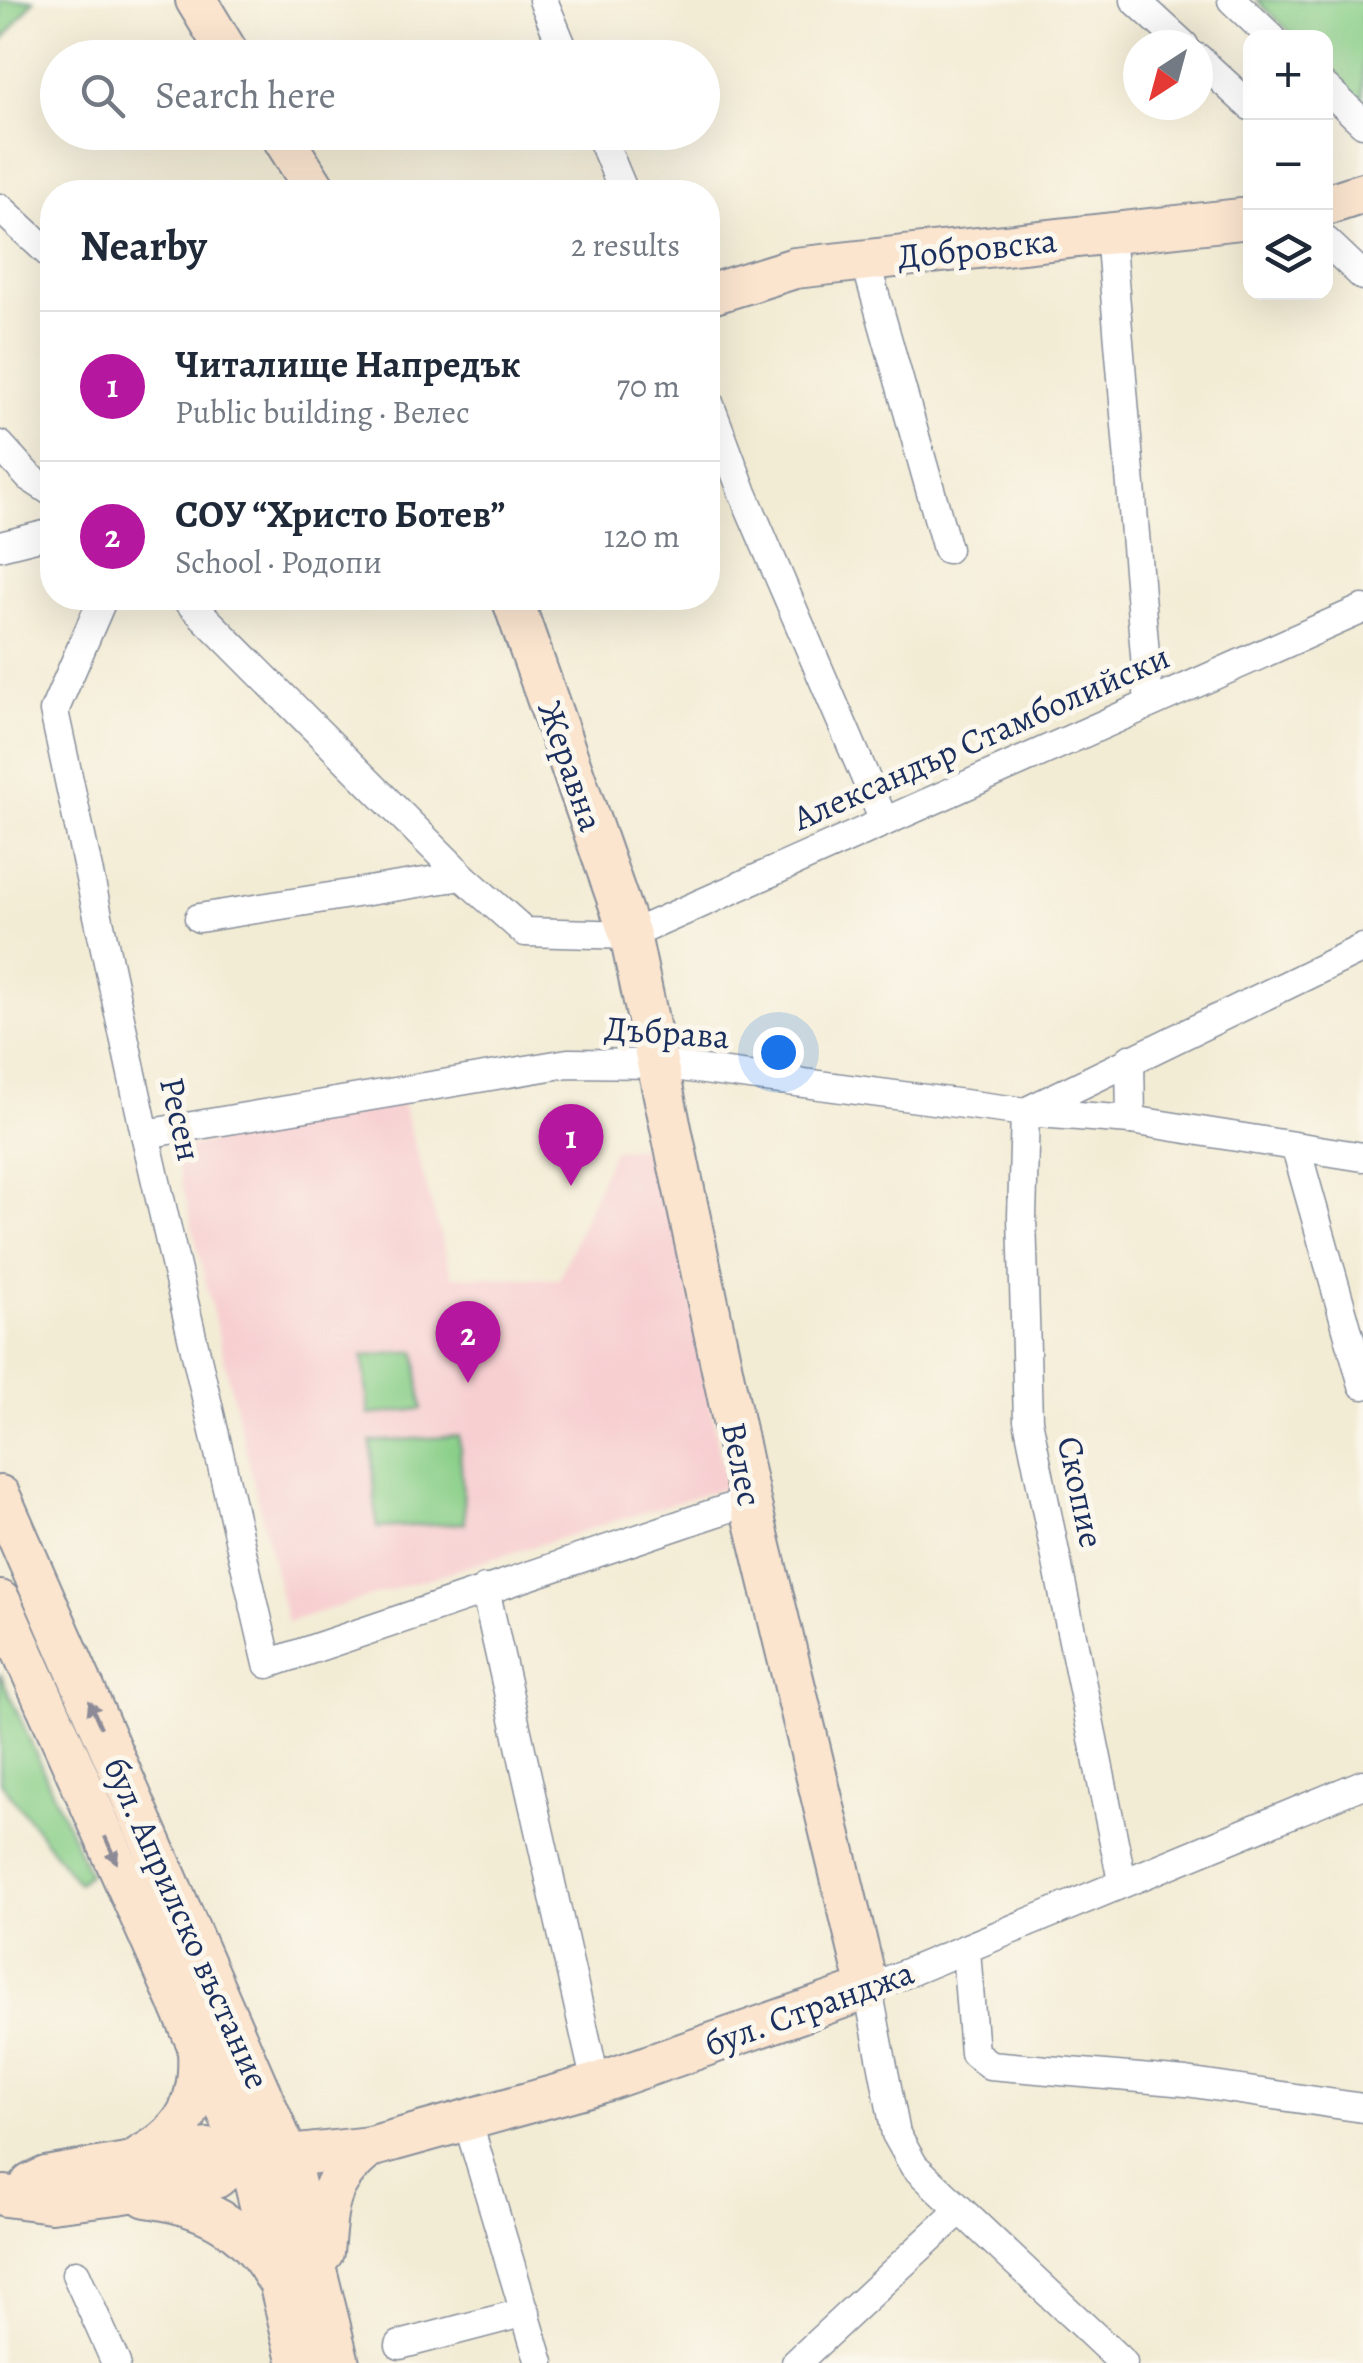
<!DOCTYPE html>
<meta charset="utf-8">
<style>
body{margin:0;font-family:Alegreya,serif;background:#f6f6f7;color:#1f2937}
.controls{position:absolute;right:30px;top:30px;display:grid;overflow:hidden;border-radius:20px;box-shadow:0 10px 40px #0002}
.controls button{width:90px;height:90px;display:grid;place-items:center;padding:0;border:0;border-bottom:2px solid #e0e1e3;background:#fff;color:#1f2937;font:50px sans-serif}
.compass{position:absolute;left:1123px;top:30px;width:90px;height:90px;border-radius:50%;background:#fff;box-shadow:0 10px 40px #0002;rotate:216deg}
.you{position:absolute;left:778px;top:1052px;width:35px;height:35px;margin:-25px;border:8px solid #fff;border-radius:50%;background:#1a73e8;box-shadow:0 0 0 15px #1a73e833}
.badge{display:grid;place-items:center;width:65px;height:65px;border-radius:50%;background:#b5179e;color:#fff;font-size:32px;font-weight:700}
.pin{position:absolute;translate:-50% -82px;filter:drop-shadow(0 2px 5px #0008)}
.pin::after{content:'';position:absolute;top:52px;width:35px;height:30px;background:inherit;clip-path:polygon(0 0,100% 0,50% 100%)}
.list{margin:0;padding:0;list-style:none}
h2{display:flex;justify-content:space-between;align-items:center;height:130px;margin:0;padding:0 40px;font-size:42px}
h2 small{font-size:32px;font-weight:400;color:#747a83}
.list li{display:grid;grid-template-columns:65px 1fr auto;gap:30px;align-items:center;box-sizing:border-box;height:150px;padding:0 40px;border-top:2px solid #e0e1e3}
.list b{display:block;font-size:38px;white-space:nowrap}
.list p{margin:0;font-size:32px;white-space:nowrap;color:#747a83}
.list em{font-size:32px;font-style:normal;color:#747a83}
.icon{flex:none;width:55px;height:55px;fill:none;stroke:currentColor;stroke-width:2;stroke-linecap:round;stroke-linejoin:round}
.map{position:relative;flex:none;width:1363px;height:2363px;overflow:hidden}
.search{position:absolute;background:#fff;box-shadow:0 10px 40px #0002;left:40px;top:40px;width:680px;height:110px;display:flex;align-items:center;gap:25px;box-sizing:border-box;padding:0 35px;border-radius:55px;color:#747a83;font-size:38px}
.panel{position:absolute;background:#fff;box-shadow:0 10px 40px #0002;left:40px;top:180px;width:680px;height:430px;border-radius:40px}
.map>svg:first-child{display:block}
</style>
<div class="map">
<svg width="1363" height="2363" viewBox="0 0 1363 2363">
<rect width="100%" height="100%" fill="#fbf7ec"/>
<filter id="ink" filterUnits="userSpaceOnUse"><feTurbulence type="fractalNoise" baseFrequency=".01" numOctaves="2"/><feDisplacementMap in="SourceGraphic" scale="20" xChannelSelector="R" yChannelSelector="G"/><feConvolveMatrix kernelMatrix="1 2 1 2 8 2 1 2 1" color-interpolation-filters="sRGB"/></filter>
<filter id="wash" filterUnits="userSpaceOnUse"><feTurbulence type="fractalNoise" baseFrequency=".0048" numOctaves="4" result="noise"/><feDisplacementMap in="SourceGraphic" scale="40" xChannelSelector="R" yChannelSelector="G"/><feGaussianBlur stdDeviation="2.25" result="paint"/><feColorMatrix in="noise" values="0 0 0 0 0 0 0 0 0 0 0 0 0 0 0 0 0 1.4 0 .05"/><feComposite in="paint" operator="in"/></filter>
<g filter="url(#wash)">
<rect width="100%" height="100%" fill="#f3ecd5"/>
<polygon fill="#f7cfd1" points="402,1102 452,1276 559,1279 613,1150 663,1145 726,1487 287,1622 174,1150"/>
<g fill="#8acf89" stroke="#527f74" stroke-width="2.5">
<polygon points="0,0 34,0 0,44"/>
<polygon points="1256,0 1363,0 1363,103 1326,67 1326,38 1295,37"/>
<polygon points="416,1351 422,1409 369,1415 363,1356"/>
<polygon points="459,1436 465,1523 377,1528 371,1442"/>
<polygon points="0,1673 89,1874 78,1884 0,1781"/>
</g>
</g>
<g filter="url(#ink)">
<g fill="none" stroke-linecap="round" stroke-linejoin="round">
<defs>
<g id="street">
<polyline points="543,0 567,58"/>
<polyline points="1135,0 1184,45"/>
<polyline points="1232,0 1272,38"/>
<polyline points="1198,58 1250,106"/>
<polyline points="1326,88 1363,123"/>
<polyline points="599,132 624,192"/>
<polyline points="0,208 52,256"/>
<polyline points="1110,233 1149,703"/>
<polyline points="1326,241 1363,276"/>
<polyline points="865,260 947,549"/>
<polyline points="708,400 743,493 884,821"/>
<polyline points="0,445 29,477 52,492"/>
<polyline points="0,546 52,533"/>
<polyline points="103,598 54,711 145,1134 268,1664 750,1501"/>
<polyline points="185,598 462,876 525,932 630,935 1363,609"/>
<polyline points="199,918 462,876"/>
<polyline points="1130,1059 1131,1120"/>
<polyline points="145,1134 568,1063 658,1064 1025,1112 1131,1120 1363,1157"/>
<polyline points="1296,1148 1363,1385"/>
<polyline points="485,1589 596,2084"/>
<polyline points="1122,1881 1028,1420 1022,1217 1025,1112 1363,948"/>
<polyline points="966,1950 974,2053 990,2065 1186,2082 1363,2108"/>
<polyline points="468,2123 540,2363"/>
<polyline points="76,2274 116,2363"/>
<polyline points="400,2345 526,2312"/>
<polyline points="796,2363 959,2211"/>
<polyline points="1123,2363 914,2166 896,2134 868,1989 1363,1784"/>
</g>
<g id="secondary">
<polyline points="196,0 231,58"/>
<polyline points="279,132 317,192"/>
<polyline points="1326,205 1363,193"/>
<polyline points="708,295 795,268 1250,218"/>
<polyline points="0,1496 288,2156 339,2363"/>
<polyline points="0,1601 249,2160 299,2363"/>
<path d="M141 2156C186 2132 201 2101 198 2050"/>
<polyline points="31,2184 46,2177 208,2149 235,2162"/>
<polyline points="5,2196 51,2202 117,2194 216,2178 235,2162 370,2147 596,2084 868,1989 750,1501 630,935 512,598"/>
<path d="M146 2197C201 2204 246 2226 274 2275"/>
<path d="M323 2252C328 2201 327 2181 370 2147"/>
</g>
</defs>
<use href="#street" stroke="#878e9a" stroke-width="31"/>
<use href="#secondary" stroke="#878e9a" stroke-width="44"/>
<use href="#street" stroke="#fff" stroke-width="28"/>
<use href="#secondary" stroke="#fbe5cf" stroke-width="40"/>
</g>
<defs><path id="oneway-solid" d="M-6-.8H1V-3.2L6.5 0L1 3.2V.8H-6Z" transform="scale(2.5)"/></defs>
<g fill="#8b8a96">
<use href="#oneway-solid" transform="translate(95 1714) rotate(-114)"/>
<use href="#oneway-solid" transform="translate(111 1850) rotate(66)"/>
</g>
</g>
<g text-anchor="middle" stroke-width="10" stroke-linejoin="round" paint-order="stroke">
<g font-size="35" fill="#1b2f5e" stroke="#fbf7ec">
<text transform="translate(977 248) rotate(-6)" y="12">Добровска</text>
<text transform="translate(981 737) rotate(-24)" y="12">Александър Стамболийски</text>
<text transform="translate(571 766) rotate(71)" y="12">Жеравна</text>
<text transform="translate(667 1032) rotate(4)" y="12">Дъбрава</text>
<text transform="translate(181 1119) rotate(77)" y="12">Ресен</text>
<text transform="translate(742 1464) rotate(78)" y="12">Велес</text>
<text transform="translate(1081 1492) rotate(78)" y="12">Скопие</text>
<text transform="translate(187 1923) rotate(66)" y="12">бул. Априлско въстание</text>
<text transform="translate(809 2008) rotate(-20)" y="12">бул. Странджа</text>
</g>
</g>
</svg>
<div class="controls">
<button>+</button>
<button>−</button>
<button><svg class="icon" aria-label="layers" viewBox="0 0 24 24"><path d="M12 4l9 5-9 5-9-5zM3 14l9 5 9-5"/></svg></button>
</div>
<svg class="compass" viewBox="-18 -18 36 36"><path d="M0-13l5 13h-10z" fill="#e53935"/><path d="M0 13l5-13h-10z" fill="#747a83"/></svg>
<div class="you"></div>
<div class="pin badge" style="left:571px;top:1186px">1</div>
<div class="pin badge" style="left:468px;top:1383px">2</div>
<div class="search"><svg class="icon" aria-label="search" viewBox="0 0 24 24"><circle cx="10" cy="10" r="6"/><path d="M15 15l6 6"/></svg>Search here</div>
<section class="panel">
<h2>Nearby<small>2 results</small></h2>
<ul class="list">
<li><span class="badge">1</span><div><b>Читалище Напредък</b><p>Public building · Велес</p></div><em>70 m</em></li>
<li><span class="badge">2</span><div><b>СОУ “Христо Ботев”</b><p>School · Родопи</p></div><em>120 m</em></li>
</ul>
</section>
</div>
